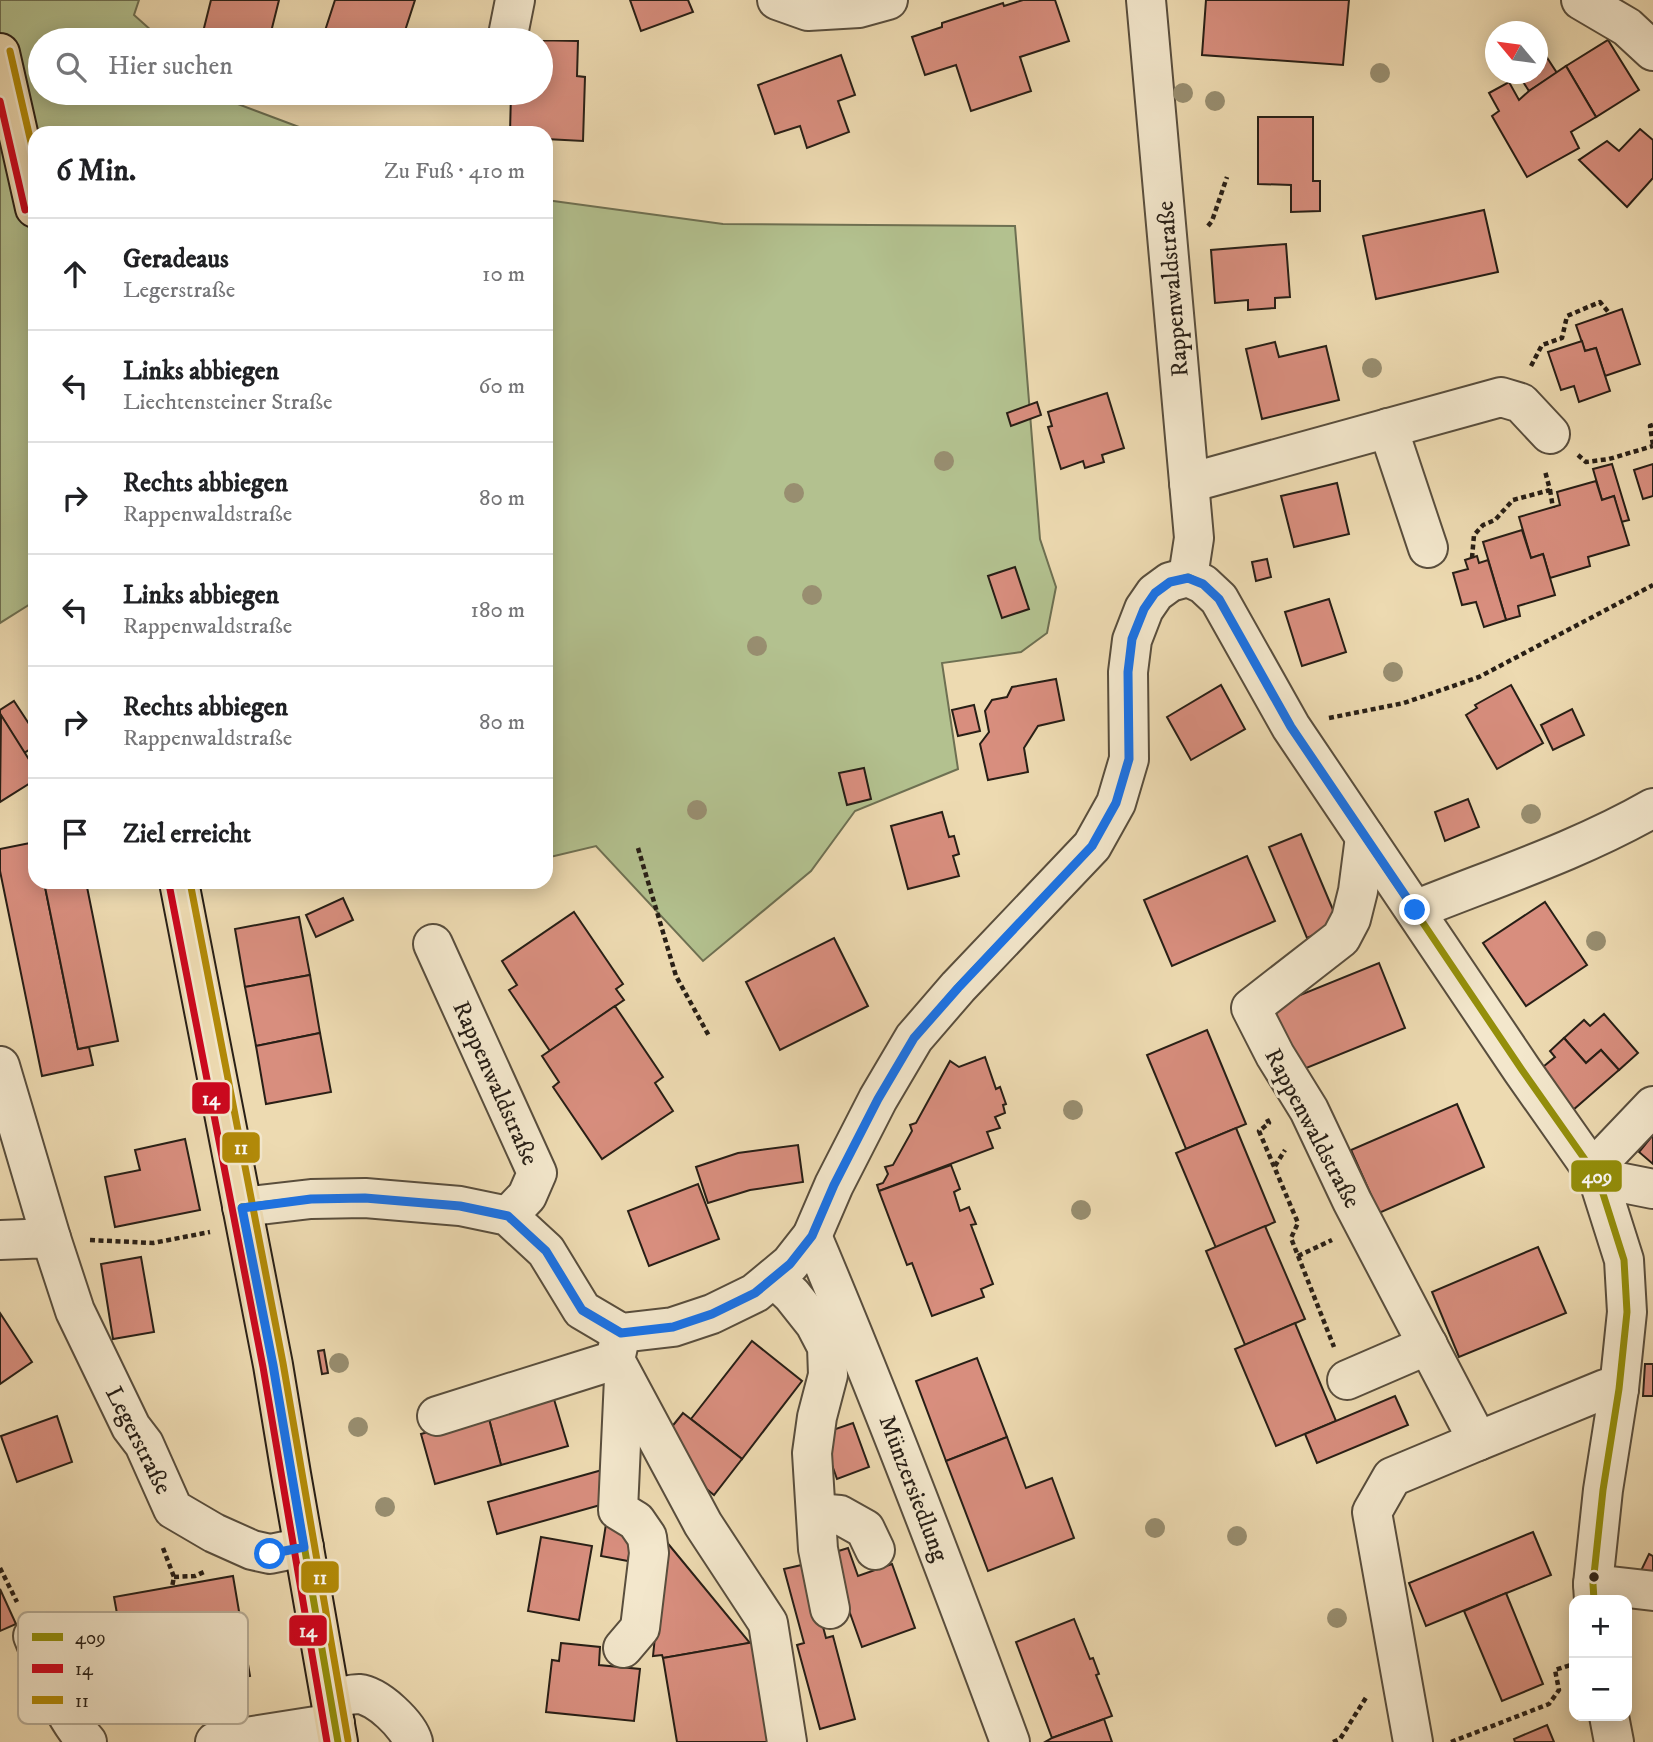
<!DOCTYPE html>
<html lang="de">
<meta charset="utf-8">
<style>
body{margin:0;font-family:"IM FELL DW Pica",serif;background:#f6f6f6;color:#202124}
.controls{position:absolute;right:21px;bottom:21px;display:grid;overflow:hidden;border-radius:14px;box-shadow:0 4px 18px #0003}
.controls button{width:63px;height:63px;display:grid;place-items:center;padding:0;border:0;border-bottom:2px solid #e0e0e0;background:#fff;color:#202124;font:35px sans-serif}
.compass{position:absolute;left:1485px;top:21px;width:63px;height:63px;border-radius:50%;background:#fff;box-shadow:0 4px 18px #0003;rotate:299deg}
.stop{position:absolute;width:21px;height:21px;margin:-16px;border:5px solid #1a73e8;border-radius:50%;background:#fff}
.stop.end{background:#1a73e8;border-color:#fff;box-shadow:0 2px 7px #0008}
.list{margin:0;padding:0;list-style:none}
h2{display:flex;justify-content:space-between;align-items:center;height:91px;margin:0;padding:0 28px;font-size:30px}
h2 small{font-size:23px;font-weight:400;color:#757577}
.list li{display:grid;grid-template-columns:46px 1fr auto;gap:21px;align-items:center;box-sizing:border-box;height:112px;padding:0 28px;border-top:2px solid #e0e0e0}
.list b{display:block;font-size:26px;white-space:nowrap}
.list p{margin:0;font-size:23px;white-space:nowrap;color:#757577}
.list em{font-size:23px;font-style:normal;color:#757577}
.icon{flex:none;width:38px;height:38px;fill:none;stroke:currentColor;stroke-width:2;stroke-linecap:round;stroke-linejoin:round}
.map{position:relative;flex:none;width:1653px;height:1742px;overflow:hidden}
.search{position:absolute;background:#fff;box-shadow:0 4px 18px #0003;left:28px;top:28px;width:525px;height:77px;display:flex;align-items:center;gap:18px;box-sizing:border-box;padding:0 24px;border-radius:38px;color:#757577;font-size:26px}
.panel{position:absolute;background:#fff;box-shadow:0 4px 18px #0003;left:28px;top:126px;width:525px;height:763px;border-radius:21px}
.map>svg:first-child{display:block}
</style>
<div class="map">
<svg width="1653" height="1742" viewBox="0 0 1653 1742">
<rect width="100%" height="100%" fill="#eddab1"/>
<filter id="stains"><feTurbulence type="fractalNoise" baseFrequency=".00286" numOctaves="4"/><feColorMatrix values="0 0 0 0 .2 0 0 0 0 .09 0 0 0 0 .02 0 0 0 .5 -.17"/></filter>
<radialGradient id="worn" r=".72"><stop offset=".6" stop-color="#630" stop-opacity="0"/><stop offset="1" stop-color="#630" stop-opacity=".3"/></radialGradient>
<g fill="#b3c18f" stroke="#6e7052" stroke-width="2">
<polygon points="0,0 139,0 134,15 162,40 40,40 40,93 219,93 227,100 315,133 35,133 35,601 0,623"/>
<polygon points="546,200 723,224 1015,226 1040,539 1056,587 1047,633 1021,652 942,663 958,769 855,811 811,871 703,961 596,846 546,858"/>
</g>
<g fill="#d88e7e" stroke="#281f16" stroke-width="2">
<polygon points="211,0 279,0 269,40 201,40"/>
<polygon points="335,0 415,0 402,40 322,40"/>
<polygon points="630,0 688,0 693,12 641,31"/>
<polygon points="1023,0 1055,0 1069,41 1020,57 1031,91 971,111 956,65 925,75 912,37 942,27 942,23 1003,3 1004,6"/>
<polygon points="1206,0 1349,0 1343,65 1202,55"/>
<polygon points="530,40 578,41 577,76 585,77 583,141 546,139 546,133 510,133 511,93 541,93 541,40"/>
<polygon points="1608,40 1639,90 1596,117 1566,66"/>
<polygon points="1544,53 1557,73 1529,91 1518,74 1538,74 1538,57"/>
<polygon points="841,55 855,95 838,101 849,132 807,148 800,126 775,134 758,85"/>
<polygon points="1566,66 1596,117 1571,132 1579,148 1527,177 1492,116 1499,111 1489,93 1509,82 1519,100 1529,91"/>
<polygon points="1258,117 1313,117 1313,181 1320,181 1320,211 1291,212 1291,185 1258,184"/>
<polygon points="1640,129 1653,140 1653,178 1627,207 1579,160 1607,141 1619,151"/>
<polygon points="1484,210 1498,272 1376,299 1363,236"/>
<polygon points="1286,244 1290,297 1275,298 1275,308 1248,310 1248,300 1215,303 1211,250"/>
<polygon points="1622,309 1640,364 1605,376 1596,348 1585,351 1576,325"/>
<polygon points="1582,341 1585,351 1596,348 1610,391 1579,402 1574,386 1561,390 1548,352"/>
<polygon points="1275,342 1279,357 1326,346 1339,400 1262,419 1246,349"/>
<polygon points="1107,393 1124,448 1102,455 1104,462 1085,468 1083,461 1061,469 1048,427 1052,426 1048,412"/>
<polygon points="1037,402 1041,415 1011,426 1007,413"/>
<polygon points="1612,464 1629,520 1621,522 1614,496 1602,500 1593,469"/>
<polygon points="1653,464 1653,496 1643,499 1634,470"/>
<polygon points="1596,481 1602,500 1614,496 1629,545 1588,557 1590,566 1550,578 1543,554 1531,558 1519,517 1560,505 1557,492"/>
<polygon points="1337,483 1349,534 1294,547 1281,496"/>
<polygon points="1522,530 1531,558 1543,554 1555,595 1518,606 1520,616 1506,620 1483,542"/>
<polygon points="1477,556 1479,563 1488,560 1506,620 1484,627 1476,602 1462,605 1453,573 1468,569 1465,560"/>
<polygon points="1267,559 1271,577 1256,581 1252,562"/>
<polygon points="1015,567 1029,609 1002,618 988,576"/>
<polygon points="1329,599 1346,652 1302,666 1285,612"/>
<polygon points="1056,679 1064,720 1038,726 1024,748 1028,772 988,780 980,744 989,732 985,711 992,700 1007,697 1012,687"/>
<polygon points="1221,685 1245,729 1191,760 1167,717"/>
<polygon points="1511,685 1543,743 1497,769 1466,715 1477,708 1475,705"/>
<polygon points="14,701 35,733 35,746 24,753 0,714 0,710"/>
<polygon points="974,705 980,731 958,736 952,710"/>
<polygon points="1572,709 1584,735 1553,750 1541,725"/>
<polygon points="1,715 35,769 35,780 0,802"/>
<polygon points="864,768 871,799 847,805 839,773"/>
<polygon points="1468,799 1479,827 1445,841 1435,812"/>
<polygon points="942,812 949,837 954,836 959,854 953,856 959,876 908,889 891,826"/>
<polygon points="1301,834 1339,924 1307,938 1269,847"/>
<polygon points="35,842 35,882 44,882 78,1049 89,1047 93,1065 42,1076 0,871 0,849"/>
<polygon points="1247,856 1275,921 1172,966 1144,900"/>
<polygon points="44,882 86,882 118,1041 78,1049"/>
<polygon points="343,898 353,920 316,937 306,915"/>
<polygon points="1545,902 1587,965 1526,1006 1483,943"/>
<polygon points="574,912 623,984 616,989 624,1000 550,1051 509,990 517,985 502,961"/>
<polygon points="299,917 310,975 245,987 235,929"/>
<polygon points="834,938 868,1006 780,1050 746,982"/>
<polygon points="1379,963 1405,1028 1299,1071 1273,1006"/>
<polygon points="310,975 320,1033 256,1046 245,987"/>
<polygon points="615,1006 663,1077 655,1083 673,1111 602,1159 553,1087 559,1082 542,1056"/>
<polygon points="1604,1014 1638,1053 1619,1070 1601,1050 1586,1063 1564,1038 1584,1020 1590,1026"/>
<polygon points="1207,1030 1246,1124 1186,1149 1147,1055"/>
<polygon points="320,1033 331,1092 266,1104 256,1046"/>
<polygon points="1564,1038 1586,1063 1601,1050 1619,1070 1573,1110 1538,1071 1555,1057 1550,1051"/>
<polygon points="985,1057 996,1089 1000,1087 1006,1104 1003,1105 1005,1113 995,1117 1000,1128 987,1132 993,1148 879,1191 877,1185 883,1183 888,1174 885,1167 893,1165 912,1131 910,1125 916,1123 950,1061 959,1067"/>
<polygon points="1457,1104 1484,1167 1379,1213 1351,1150"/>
<polygon points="1236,1128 1275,1222 1216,1248 1176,1153"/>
<polygon points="1653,1135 1653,1164 1639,1152"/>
<polygon points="185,1139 200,1210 115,1227 105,1177 140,1170 135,1150"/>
<polygon points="798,1145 803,1182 750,1190 708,1203 696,1167 738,1153"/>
<polygon points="951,1165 960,1189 954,1192 960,1211 969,1207 976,1224 971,1225 993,1284 981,1289 984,1297 932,1316 912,1263 907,1265 879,1191"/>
<polygon points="698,1184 719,1239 649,1266 628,1211"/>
<polygon points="1265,1226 1305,1319 1245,1345 1206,1251"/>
<polygon points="1538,1247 1566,1313 1459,1357 1432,1292"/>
<polygon points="141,1257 154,1332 113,1339 101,1264"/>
<polygon points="0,1313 32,1362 0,1384"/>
<polygon points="1295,1323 1336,1421 1276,1446 1235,1349"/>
<polygon points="752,1341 802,1381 742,1459 691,1419"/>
<polygon points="324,1350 328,1373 322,1374 318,1351"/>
<polygon points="977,1358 1007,1437 946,1461 916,1381"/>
<polygon points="1645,1364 1653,1364 1653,1396 1643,1396"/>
<polygon points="553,1396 568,1446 501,1465 488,1415"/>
<polygon points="1395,1396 1408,1425 1317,1463 1305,1434"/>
<polygon points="683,1413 742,1459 714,1495 683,1470 666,1434"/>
<polygon points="488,1415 501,1465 435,1484 421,1434"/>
<polygon points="57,1416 72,1462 17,1482 1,1436"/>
<polygon points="853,1423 869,1467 837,1479 821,1434"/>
<polygon points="1007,1437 1026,1488 1052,1478 1074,1538 988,1571 946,1461"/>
<polygon points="602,1470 611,1502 497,1534 488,1502"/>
<polygon points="606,1524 632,1537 628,1561 601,1556"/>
<polygon points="1533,1532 1551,1575 1426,1626 1409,1583"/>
<polygon points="541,1537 592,1546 579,1620 528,1611"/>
<polygon points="665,1540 750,1643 663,1658 662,1655 653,1656"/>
<polygon points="848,1548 858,1576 892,1564 915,1628 862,1647 829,1554"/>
<polygon points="1649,1554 1653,1556 1653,1580 1638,1577"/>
<polygon points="806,1564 826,1638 833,1636 855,1719 820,1729 797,1645 804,1643 784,1569"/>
<polygon points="233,1576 250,1676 132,1697 114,1597"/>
<polygon points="0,1589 16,1624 0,1631"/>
<polygon points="1506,1593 1543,1684 1502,1701 1464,1611"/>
<polygon points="1074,1619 1090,1659 1093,1658 1099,1674 1096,1675 1112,1716 1052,1738 1016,1642"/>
<polygon points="760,1641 778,1742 677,1742 663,1658"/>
<polygon points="561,1643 600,1647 599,1665 640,1669 634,1721 546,1712 552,1660 559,1661"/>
<polygon points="1104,1719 1112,1742 1045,1742 1052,1738"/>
<polygon points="1547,1725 1554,1742 1515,1742 1514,1739"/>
</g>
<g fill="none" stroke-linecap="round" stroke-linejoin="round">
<defs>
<g id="minor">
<polyline points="777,0 808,11 859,8 888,0"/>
<polyline points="1146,0 1194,538 1188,577"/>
<polyline points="1581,0 1627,27 1653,51"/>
<polyline points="507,40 515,0"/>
<polyline points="1388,428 1428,548"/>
<polyline points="1189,483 1501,397 1521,403 1550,434"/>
<polyline points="1365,837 1358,891 1351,919 1341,938 1251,1008 1275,1055 1309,1110 1352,1201 1478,1441 1392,1477 1372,1512 1413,1742"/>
<path d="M1415 910C1494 878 1578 851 1653 808"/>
<polyline points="433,944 537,1173 527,1196 508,1216"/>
<polyline points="0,1066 51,1238"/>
<polyline points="1592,1170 1653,1106"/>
<polyline points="1598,1178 1653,1189"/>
<polyline points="242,1207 311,1199 365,1198 460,1206 508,1216 546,1251 582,1310 621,1333 673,1327 712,1314 755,1293 790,1264 812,1236 834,1185 878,1099 914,1038 958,987 1092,846 1116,803 1129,759 1128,672 1132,640 1144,609 1155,593 1170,582 1188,577 1203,584 1219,599 1291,727 1522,1070 1598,1178 1624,1260 1627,1312 1619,1389 1603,1490 1593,1584 1594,1600"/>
<path d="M812 1236C883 1403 947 1572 1010 1742"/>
<polyline points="0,1240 51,1238 75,1311 131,1427 144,1444 173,1509 214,1533 252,1550 270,1554 304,1547"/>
<polyline points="774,1278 792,1295 815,1324 827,1347 828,1375 817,1417 812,1453 818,1549 830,1609"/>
<polyline points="621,1333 615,1360 703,1524 768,1623 787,1742"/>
<polyline points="1347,1380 1428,1345"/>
<polyline points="437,1416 615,1360"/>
<polyline points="1478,1441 1605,1389 1619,1389"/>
<polyline points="816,1513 840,1515 865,1529 875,1550"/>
<polyline points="1593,1584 1653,1591"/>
<path d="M33 1636C48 1672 60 1713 87 1742"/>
<polyline points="623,1648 640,1628 649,1553 647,1537 636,1521 618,1510 624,1378"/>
<path d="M331 1698C340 1697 351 1694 359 1694 378 1696 408 1725 413 1742"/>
<polyline points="1609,1716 1614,1742"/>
<polyline points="215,1742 335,1723"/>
</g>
<g id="major">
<polyline points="0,53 35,208"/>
<polyline points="179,882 273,1365 291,1474 338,1742"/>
</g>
</defs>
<use href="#minor" stroke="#594e3d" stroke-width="42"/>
<use href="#major" stroke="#281f16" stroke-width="42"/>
<g stroke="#281f16" stroke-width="4.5" stroke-dasharray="5 3.5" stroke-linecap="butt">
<polyline points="1208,226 1212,221 1227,177"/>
<polyline points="1531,366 1542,345 1562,338 1567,316 1600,302 1610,314"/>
<polyline points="1653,425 1650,426 1653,445"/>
<polyline points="1578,455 1586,462 1609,459 1653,446"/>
<polyline points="1550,490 1553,508"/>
<polyline points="1472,558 1474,535 1483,525 1495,520 1513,500 1550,490 1545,471"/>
<polyline points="1329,718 1404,703 1479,677 1653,585"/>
<polyline points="638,848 676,976 709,1036"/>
<polyline points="1267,1119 1269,1123 1259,1131 1298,1223 1291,1238 1334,1347"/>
<polyline points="1275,1166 1285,1150"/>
<polyline points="90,1240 153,1243 210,1232"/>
<polyline points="1298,1256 1332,1240"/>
<polyline points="163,1548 174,1577 172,1587"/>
<polyline points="0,1568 17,1602"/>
<polyline points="174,1577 195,1576 206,1571"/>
<polyline points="1333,1742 1340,1739 1367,1696"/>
<polyline points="1451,1742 1549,1704 1559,1690 1555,1670 1574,1664"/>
</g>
<use href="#minor" stroke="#f3e7cc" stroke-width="38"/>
<use href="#major" stroke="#eddab1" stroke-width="38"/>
<defs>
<g id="bus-1">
<polyline points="242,1207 311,1199 365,1198 460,1206 508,1216 546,1251 582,1310 621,1333 673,1327 712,1314 755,1293 790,1264 812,1236 834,1185 878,1099 914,1038 958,987 1092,846 1116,803 1129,759 1128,672 1132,640 1144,609 1155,593 1170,582 1188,577 1203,584 1219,599 1291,727 1522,1070 1598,1178 1624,1260 1627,1312 1619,1389 1603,1490 1593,1584 1594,1600"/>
<polyline points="242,1207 273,1365 338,1742"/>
</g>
<g id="bus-2">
<polyline points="0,101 25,210"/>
<polyline points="169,884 263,1367 327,1742"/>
</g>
<g id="bus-3">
<polyline points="10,51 35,160"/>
<polyline points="190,882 283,1363 348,1740"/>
</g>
</defs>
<use href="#bus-1" stroke="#f3e7cc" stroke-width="12"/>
<use href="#bus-2" stroke="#f3e7cc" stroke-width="12"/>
<use href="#bus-3" stroke="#f3e7cc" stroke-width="12"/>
<use href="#bus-1" stroke="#948f0b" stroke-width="7"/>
<use href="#bus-2" stroke="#cc071e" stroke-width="7"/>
<use href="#bus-3" stroke="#b28a08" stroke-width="7"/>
</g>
<g fill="#988e70">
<circle cx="1380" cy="73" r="10"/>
<circle cx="1183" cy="93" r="10"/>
<circle cx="1215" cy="101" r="10"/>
<circle cx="1372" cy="368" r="10"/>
<circle cx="944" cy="461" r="10"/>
<circle cx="794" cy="493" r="10"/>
<circle cx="812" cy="595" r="10"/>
<circle cx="757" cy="646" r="10"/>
<circle cx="1393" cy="672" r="10"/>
<circle cx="697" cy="810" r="10"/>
<circle cx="1531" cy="814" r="10"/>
<circle cx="1596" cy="941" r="10"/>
<circle cx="1073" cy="1110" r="10"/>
<circle cx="1081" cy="1210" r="10"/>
<circle cx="339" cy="1363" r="10"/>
<circle cx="358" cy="1427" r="10"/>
<circle cx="385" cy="1507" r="10"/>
<circle cx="1155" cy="1528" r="10"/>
<circle cx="1237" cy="1536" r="10"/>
<circle cx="1337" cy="1618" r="10"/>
</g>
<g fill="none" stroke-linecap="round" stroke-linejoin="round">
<polyline stroke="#1a73e8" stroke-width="9" points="270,1554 304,1547 273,1365 242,1208 311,1199 365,1198 460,1206 508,1216 546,1251 582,1310 621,1333 673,1327 712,1314 755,1293 790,1264 812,1236 834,1185 878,1099 914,1038 958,988 1092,846 1116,803 1129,759 1128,672 1132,639 1144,609 1155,593 1170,582 1188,578 1203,584 1219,599 1291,727 1415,910"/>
</g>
<circle fill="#281f16" stroke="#f3e7cc" stroke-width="2.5" cx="1594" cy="1577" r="6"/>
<g text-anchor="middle" stroke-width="6" stroke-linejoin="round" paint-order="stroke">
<g font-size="24" fill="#281f16" stroke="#f3e7cc">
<text transform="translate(1172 289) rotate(-95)" y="8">Rappenwaldstraße</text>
<text transform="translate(496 1083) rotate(66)" y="8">Rappenwaldstraße</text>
<text transform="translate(1313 1128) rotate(62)" y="8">Rappenwaldstraße</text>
<text transform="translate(139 1440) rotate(63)" y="8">Legerstraße</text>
<text transform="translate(914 1488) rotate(69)" y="8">Münzersiedlung</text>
</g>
</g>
<rect x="18" y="1612" width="230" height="112" rx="10" fill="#f3e7cc" stroke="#b6ab95" stroke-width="2"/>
<rect x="32" y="1633" width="31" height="8" fill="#948f0b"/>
<rect x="32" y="1664" width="31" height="9" fill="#cc071e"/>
<rect x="32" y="1696" width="31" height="8" fill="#b28a08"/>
<g font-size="19" fill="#281f16">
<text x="75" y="1644">409</text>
<text x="75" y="1675">14</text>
<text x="75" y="1707">11</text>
</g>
<g stroke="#f3e7cc" stroke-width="2.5">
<rect x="191" y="1081" width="40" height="34" rx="7" fill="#cc071e"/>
<rect x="221" y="1131" width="40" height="33" rx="7" fill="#b28a08"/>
<rect x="1570" y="1159" width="53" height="34" rx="7" fill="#948f0b"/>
<rect x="300" y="1560" width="40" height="34" rx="7" fill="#b28a08"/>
<rect x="288" y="1614" width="40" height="33" rx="7" fill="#cc071e"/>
</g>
<g font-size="19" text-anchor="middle" font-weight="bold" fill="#fff">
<text x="211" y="1105">14</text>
<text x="241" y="1154">11</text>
<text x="1597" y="1183">409</text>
<text x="320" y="1584">11</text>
<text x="308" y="1637">14</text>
</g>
<rect width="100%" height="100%" filter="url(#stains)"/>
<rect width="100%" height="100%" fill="url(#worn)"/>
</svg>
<div class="controls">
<button>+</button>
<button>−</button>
</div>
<svg class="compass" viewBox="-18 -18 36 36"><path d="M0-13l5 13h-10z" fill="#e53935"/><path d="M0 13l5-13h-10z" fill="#757577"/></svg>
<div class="stop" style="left:270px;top:1554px"></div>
<div class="stop end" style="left:1415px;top:910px"></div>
<div class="search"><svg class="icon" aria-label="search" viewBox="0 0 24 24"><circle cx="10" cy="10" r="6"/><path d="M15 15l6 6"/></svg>Hier suchen</div>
<section class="panel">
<h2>6 Min.<small>Zu Fuß · 410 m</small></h2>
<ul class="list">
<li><svg class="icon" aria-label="ahead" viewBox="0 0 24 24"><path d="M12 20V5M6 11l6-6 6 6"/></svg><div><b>Geradeaus</b><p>Legerstraße</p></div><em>10 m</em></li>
<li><svg class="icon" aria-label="left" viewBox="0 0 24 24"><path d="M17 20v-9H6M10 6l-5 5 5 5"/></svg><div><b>Links abbiegen</b><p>Liechtensteiner Straße</p></div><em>60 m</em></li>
<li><svg class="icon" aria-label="right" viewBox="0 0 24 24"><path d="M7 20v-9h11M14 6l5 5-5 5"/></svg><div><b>Rechts abbiegen</b><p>Rappenwaldstraße</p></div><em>80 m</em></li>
<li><svg class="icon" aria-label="left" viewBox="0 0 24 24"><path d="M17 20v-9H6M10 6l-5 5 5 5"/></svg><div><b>Links abbiegen</b><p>Rappenwaldstraße</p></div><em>180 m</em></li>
<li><svg class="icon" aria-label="right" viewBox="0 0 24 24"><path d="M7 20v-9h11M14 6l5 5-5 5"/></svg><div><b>Rechts abbiegen</b><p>Rappenwaldstraße</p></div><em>80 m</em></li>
<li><svg class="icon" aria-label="arrive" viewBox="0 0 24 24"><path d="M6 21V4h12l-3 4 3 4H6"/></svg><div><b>Ziel erreicht</b></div></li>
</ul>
</section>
</div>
